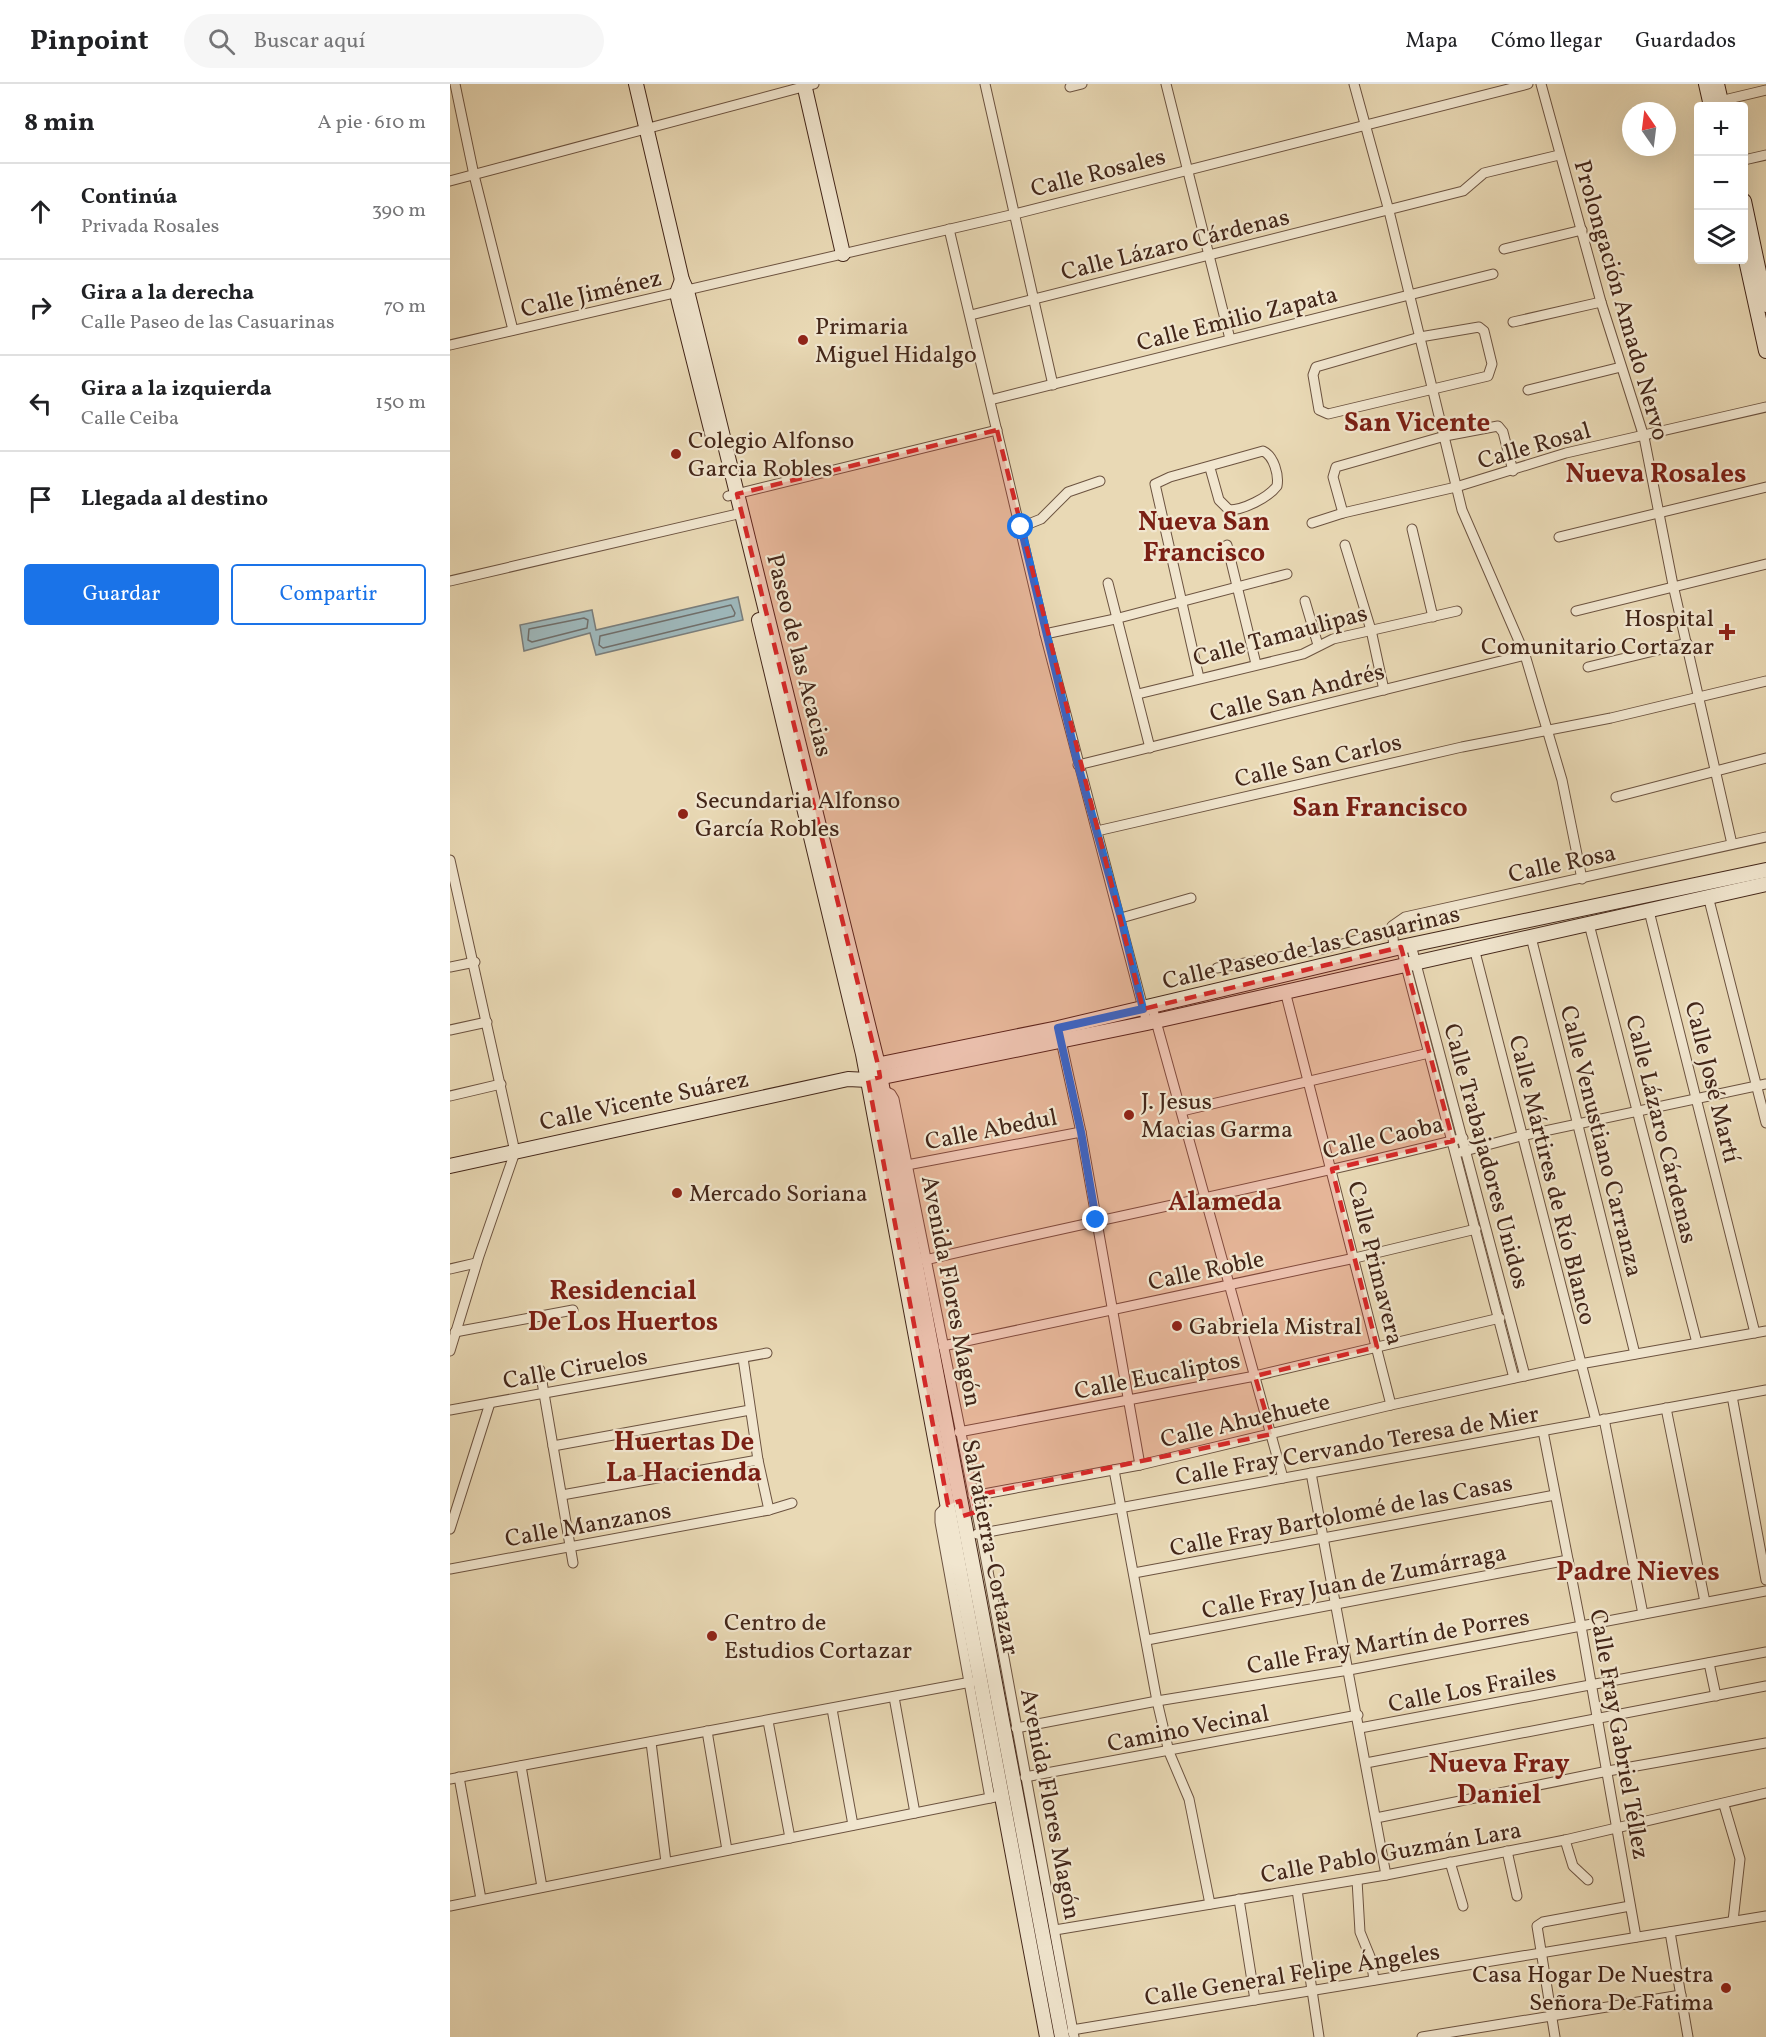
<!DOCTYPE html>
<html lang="es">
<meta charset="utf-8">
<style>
body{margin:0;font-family:Vollkorn,serif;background:#f6f6f6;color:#202124}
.controls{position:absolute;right:18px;top:18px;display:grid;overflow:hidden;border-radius:6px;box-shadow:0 6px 24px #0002}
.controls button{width:54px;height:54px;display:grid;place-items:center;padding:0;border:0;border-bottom:2px solid #e0e0e0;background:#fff;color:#202124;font:30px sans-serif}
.compass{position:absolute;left:1172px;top:18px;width:54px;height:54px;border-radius:50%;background:#fff;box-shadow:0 6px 24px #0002;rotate:346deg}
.stop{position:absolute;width:18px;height:18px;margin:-14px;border:4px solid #1a73e8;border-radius:50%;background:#fff}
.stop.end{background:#1a73e8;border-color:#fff;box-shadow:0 2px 6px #0008}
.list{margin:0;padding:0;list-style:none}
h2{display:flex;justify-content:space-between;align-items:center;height:78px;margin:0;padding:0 24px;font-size:26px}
h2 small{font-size:20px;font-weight:400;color:#757577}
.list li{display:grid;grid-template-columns:39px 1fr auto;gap:18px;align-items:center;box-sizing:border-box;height:96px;padding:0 24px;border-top:2px solid #e0e0e0}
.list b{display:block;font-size:22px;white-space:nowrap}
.list p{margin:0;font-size:20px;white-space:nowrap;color:#757577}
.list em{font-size:20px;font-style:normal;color:#757577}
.actions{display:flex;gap:12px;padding:18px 24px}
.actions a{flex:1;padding:14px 0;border:2px solid #1a73e8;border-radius:6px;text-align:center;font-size:21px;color:#1a73e8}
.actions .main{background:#1a73e8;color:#fff}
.icon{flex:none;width:33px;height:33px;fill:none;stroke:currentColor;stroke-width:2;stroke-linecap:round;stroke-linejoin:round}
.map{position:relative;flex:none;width:1316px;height:1953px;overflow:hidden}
header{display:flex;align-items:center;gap:36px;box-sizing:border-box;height:84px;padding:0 30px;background:#fff;border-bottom:2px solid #e0e0e0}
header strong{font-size:28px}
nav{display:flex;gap:33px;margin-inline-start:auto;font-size:21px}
.search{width:420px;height:54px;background:#f6f6f6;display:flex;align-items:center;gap:15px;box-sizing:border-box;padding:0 21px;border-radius:33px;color:#757577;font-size:22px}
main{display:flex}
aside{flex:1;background:#fff}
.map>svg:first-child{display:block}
</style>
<header>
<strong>Pinpoint</strong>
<div class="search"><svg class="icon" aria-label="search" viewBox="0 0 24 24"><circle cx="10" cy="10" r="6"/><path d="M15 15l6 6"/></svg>Buscar aquí</div>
<nav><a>Mapa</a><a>Cómo llegar</a><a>Guardados</a></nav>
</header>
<main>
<aside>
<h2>8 min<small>A pie · 610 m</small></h2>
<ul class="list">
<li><svg class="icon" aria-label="ahead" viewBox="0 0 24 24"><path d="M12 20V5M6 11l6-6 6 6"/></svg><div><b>Continúa</b><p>Privada Rosales</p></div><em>390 m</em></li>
<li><svg class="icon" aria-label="right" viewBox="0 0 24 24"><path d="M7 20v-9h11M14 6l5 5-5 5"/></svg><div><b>Gira a la derecha</b><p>Calle Paseo de las Casuarinas</p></div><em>70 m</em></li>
<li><svg class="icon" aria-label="left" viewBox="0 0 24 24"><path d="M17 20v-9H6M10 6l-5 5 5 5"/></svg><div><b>Gira a la izquierda</b><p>Calle Ceiba</p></div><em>150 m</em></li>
<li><svg class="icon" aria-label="arrive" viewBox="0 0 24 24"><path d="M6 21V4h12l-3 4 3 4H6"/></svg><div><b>Llegada al destino</b></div></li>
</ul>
<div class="actions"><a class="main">Guardar</a><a>Compartir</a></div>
</aside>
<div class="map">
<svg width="1316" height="1953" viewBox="0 0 1316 1953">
<rect width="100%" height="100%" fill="#e9d9b5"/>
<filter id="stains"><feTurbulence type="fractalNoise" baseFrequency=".00333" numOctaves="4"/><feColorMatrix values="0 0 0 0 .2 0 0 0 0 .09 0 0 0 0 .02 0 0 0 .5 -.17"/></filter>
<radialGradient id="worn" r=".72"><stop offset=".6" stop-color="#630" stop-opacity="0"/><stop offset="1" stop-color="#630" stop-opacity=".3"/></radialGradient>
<polygon fill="#9eb7ba" stroke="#7a7d7a" stroke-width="1.5" points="288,513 293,536 146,571 140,549 74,567 70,541 142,526 146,546"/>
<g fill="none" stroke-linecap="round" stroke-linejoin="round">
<g stroke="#706e6a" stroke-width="1.5">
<polygon points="281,521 285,529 284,532 153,564 149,561 150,552"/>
<polygon points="134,534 138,536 137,544 82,558 78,556 79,545"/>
</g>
<defs>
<g id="street">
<polyline points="5,0 24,91 63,246"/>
<polyline points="535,0 603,301"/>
<polyline points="716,0 780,255"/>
<polyline points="904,0 939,127 1012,426 1075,571 1112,696 1132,795"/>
<polyline points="1091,0 1151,218 1194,353 1223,501 1282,760"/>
<polyline points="620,3 632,0"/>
<polyline points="1270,17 1316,6"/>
<polyline points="1294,76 1316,71"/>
<polyline points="0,97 364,0"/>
<polyline points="499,145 595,550 697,939"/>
<polyline points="1054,165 1132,146"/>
<polyline points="521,231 1013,107 1034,89 1109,71"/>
<polyline points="1063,238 1151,218"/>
<polygon points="1029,243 1034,247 1042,280 1038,292 878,330 869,326 863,291 866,283 970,253"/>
<polyline points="0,261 565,130 1078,0"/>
<polyline points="1078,306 1171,283"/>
<polyline points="540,316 1043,190"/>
<polyline points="278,412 547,346"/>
<polyline points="893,429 883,393 886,383 995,352 1048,342 1053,348 1063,387"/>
<polyline points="862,439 893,429 1006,403 1116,369 1316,323"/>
<polyline points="571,443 591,435 618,408 650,397"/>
<polyline points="962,445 983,533"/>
<polyline points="1109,453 1316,403"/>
<polyline points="777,461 806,580"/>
<polyline points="895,461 921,546 934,606"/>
<polyline points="0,497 292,429"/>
<polyline points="658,499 700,664"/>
<polyline points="855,517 868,561"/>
<polyline points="1126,527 1316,480"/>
<polyline points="595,550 665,535 837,490"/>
<polyline points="1138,583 1237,559"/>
<path d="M749 594 705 400 720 393 813 367C824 372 829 391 827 402 818 414 793 426 779 426L769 416 760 384"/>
<polyline points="688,610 853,570 883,555 1007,527"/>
<polyline points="628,681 1075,571"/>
<polyline points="1166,713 1316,674"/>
<polyline points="647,747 1012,663 1161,634 1316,597"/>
<polyline points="0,776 65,1068 29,1172 0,1267"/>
<polyline points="1258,812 1316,1039"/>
<polyline points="1199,827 1305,1249"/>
<polyline points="671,834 741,814"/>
<polyline points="1139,840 1247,1259"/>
<polyline points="1081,853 1185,1270"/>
<polyline points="961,861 1075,1292"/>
<polyline points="951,863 1064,1294"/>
<polyline points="1024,864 1146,1337"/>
<polyline points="944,865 942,842 955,833 1316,753"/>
<polyline points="0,883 25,878"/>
<polyline points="767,884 873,865 941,847"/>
<polyline points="835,907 941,1321"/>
<polyline points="702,923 833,1394"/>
<polyline points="0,946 37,938"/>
<polyline points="610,952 631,1048 690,1381"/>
<polyline points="433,1006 441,1010 444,1015 531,1449 624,1953"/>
<polyline points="0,1012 51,1000"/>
<polyline points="732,1027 979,969"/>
<polyline points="1011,1068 1071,1052 1316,1000"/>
<polyline points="457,1081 631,1048"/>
<path d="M475 1176C654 1134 835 1099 1013 1054"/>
<polyline points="0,1185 26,1179"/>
<polyline points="5,1248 123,1226"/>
<polyline points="493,1262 905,1174 1026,1145"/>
<polyline points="293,1274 308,1376 319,1426"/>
<polyline points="90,1286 123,1479"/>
<polyline points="1282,1312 1316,1496"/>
<polyline points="1216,1324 1255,1518"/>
<polyline points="0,1326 317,1269"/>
<polyline points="1154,1335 1193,1530"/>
<polyline points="1093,1347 1131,1542 1186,1853"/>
<polyline points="509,1348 805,1292 1050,1234"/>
<polyline points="103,1362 300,1326"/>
<polyline points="664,1386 707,1617 719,1668 739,1715 760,1820"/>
<polyline points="861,1389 936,1791"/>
<polyline points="112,1411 308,1376"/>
<polyline points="523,1412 690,1381 941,1321 1130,1280 1316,1247"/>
<polyline points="499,1420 490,1429 490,1438 540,1714 545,1713"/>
<polyline points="0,1445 40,1319"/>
<polyline points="527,1450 1316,1306"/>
<polyline points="0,1485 319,1426 342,1419"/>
<polyline points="684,1489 1105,1411"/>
<polyline points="697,1556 1118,1476"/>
<polyline points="1259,1579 1266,1612"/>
<polyline points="444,1613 465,1729"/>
<polyline points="382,1625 403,1741"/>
<polyline points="318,1637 340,1754"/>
<polyline points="566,1644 707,1617 899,1586 1316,1507"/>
<polyline points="910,1644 1316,1568"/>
<polyline points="257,1647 277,1766"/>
<polyline points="201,1658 216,1778"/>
<polyline points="916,1679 1316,1602"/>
<polyline points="71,1682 92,1803"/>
<polyline points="9,1693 31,1815"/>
<polyline points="575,1693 908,1631"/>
<polyline points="0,1695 521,1598"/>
<polyline points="1274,1721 1290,1775 1283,1837"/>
<polyline points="926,1734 1158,1687 1316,1659"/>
<polyline points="1115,1756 1123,1782 1138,1796"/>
<polyline points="1057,1767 1067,1812"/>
<polyline points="1000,1778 1013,1822"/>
<polyline points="907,1796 910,1848 921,1875 924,1896"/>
<polyline points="847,1806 869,1953"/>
<polyline points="789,1815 805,1916"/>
<polyline points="0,1822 540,1714"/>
<polyline points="605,1846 936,1791 1115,1756 1316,1709"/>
<polyline points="1220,1848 1238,1953"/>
<polyline points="622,1946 1316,1832"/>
<polyline points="972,1953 1231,1911"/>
<polyline points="1105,1953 1087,1842 1093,1838 1180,1822"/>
</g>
<g id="secondary">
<polyline points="186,0 232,196 237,207 428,981 612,1953"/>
<polyline points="354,0 393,170"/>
<polyline points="1256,0 1261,22"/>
<polyline points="1267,0 1272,22"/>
<polyline points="1294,117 1316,221"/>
<polyline points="1294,167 1316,267"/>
<polyline points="232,196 227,209 229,218 264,357"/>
<polyline points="309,536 413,970 597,1953"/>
<polyline points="421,982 608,944 951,863 1316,786"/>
<polyline points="0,1082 398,995 418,996 697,939 1316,800"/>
</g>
</defs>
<use href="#street" stroke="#6c5340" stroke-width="11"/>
<use href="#secondary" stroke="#432619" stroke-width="16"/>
<use href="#street" stroke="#f1e6cf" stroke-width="9"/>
<use href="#secondary" stroke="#f1e6cf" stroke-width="14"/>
</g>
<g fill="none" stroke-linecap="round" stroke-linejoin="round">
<polyline stroke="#1a73e8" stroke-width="8" points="571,443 628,681 671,834 693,925 608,944 631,1048 646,1136"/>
</g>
<path fill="#d62828" fill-opacity="0.2" stroke="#d62828" stroke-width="4.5" stroke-dasharray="12 8" stroke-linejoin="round" d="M547 346 693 925 951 863 1003 1057 882 1085 927 1263 805 1292 822 1350 523 1412 526 1428 513 1432 510 1417 498 1421 418 996 430 993 428 981 287 410Z"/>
<g fill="#8f2418" stroke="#f1e6cf" stroke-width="2">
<circle cx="353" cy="256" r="6"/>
<circle cx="226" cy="370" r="6"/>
<path d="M1274 539h6v6h6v6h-6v6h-6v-6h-6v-6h6z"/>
<circle cx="233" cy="730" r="6"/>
<circle cx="679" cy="1031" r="6"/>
<circle cx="227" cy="1109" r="6"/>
<circle cx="727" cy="1242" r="6"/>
<circle cx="262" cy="1552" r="6"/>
<circle cx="1276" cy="1904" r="6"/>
</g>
<g text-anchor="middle" stroke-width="4.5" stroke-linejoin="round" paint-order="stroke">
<g font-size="24" fill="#432619" stroke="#f1e6cf">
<text transform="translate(648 88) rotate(-14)" y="8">Calle Rosales</text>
<text transform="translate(725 160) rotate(-14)" y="8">Calle Lázaro Cárdenas</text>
<text transform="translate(141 209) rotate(-13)" y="8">Calle Jiménez</text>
<text transform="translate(1172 216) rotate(74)" y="8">Prolongación Amado Nervo</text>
<text transform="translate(787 234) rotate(-14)" y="8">Calle Emilio Zapata</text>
<text transform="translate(1084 361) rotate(-16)" y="8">Calle Rosal</text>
<text transform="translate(830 551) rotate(-15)" y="8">Calle Tamaulipas</text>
<text transform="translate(350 571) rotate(76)" y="8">Paseo de las Acacias</text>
<text transform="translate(847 608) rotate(-14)" y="8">Calle San Andrés</text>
<text transform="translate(868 676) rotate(-13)" y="8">Calle San Carlos</text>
<text transform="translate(1112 779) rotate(-12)" y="8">Calle Rosa</text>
<text transform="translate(861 863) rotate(-13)" y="8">Calle Paseo de las Casuarinas</text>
<text transform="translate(1263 998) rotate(76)" y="8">Calle José Martí</text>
<text transform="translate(194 1016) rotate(-12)" y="8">Calle Vicente Suárez</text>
<text transform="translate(541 1045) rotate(-11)" y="8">Calle Abedul</text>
<text transform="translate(1212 1045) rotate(76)" y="8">Calle Lázaro Cárdenas</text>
<text transform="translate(933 1053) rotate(-13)" y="8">Calle Caoba</text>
<text transform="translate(1152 1057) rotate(76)" y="8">Calle Venustiano Carranza</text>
<text transform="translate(1037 1072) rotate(75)" y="8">Calle Trabajadores Unidos</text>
<text transform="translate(1103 1096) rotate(76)" y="8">Calle Mártires de Río Blanco</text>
<text transform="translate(926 1179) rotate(76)" y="8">Calle Primavera</text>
<text transform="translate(756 1186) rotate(-12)" y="8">Calle Roble</text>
<text transform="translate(502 1207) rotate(79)" y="8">Avenida Flores Magón</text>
<text transform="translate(125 1284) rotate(-10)" y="8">Calle Ciruelos</text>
<text transform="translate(707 1291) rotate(-11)" y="8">Calle Eucaliptos</text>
<text transform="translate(795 1336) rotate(-13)" y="8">Calle Ahuehuete</text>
<text transform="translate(907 1361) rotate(-10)" y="8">Calle Fray Cervando Teresa de Mier</text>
<text transform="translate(891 1431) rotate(-11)" y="8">Calle Fray Bartolomé de las Casas</text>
<text transform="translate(138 1440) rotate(-10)" y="8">Calle Manzanos</text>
<text transform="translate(541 1463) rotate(79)" y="8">Salvatierra-Cortazar</text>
<text transform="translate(904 1497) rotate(-11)" y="8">Calle Fray Juan de Zumárraga</text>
<text transform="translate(938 1557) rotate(-10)" y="8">Calle Fray Martín de Porres</text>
<text transform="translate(1022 1604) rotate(-11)" y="8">Calle Los Frailes</text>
<text transform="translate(738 1644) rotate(-11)" y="8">Camino Vecinal</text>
<text transform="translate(1170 1650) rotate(80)" y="8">Calle Fray Gabriel Téllez</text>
<text transform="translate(601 1720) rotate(79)" y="8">Avenida Flores Magón</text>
<text transform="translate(941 1768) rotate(-10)" y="8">Calle Pablo Guzmán Lara</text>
<text transform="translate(842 1890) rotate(-9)" y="8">Calle General Felipe Ángeles</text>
</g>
<g font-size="24" fill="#432619" stroke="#f1e6cf" text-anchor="start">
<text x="365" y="250">Primaria<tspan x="365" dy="28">Miguel Hidalgo</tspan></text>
<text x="238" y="364">Colegio Alfonso<tspan x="238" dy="28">Garcia Robles</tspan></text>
<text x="1264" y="542" text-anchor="end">Hospital<tspan x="1264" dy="28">Comunitario Cortazar</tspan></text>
<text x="245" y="724">Secundaria Alfonso<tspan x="245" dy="28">García Robles</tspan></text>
<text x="691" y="1025">J. Jesus<tspan x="691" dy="28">Macias Garma</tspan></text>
<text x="239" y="1117">Mercado Soriana</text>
<text x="739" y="1250">Gabriela Mistral</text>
<text x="274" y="1546">Centro de<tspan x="274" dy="28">Estudios Cortazar</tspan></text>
<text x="1264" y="1898" text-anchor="end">Casa Hogar De Nuestra<tspan x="1264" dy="28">Señora De Fatima</tspan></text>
</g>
<g font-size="27" font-weight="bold" fill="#7a1f14" stroke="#f1e6cf">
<text x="967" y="347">San Vicente</text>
<text x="1206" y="398">Nueva Rosales</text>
<text x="754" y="446">Nueva San<tspan x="754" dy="31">Francisco</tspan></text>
<text x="930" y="732">San Francisco</text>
<text x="775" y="1126">Alameda</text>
<text x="173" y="1215">Residencial<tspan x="173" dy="31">De Los Huertos</tspan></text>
<text x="234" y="1366">Huertas De<tspan x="234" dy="31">La Hacienda</tspan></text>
<text x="1188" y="1496">Padre Nieves</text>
<text x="1049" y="1688">Nueva Fray<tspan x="1049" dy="31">Daniel</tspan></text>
</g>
</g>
<rect width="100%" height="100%" filter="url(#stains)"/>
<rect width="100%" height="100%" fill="url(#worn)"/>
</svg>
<div class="controls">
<button>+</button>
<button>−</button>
<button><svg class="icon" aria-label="layers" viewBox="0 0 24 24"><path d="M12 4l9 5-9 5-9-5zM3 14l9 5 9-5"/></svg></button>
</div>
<svg class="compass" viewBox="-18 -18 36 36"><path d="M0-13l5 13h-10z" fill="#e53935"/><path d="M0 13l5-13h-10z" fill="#757577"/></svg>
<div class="stop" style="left:571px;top:443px"></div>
<div class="stop end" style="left:646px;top:1136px"></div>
</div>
</main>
